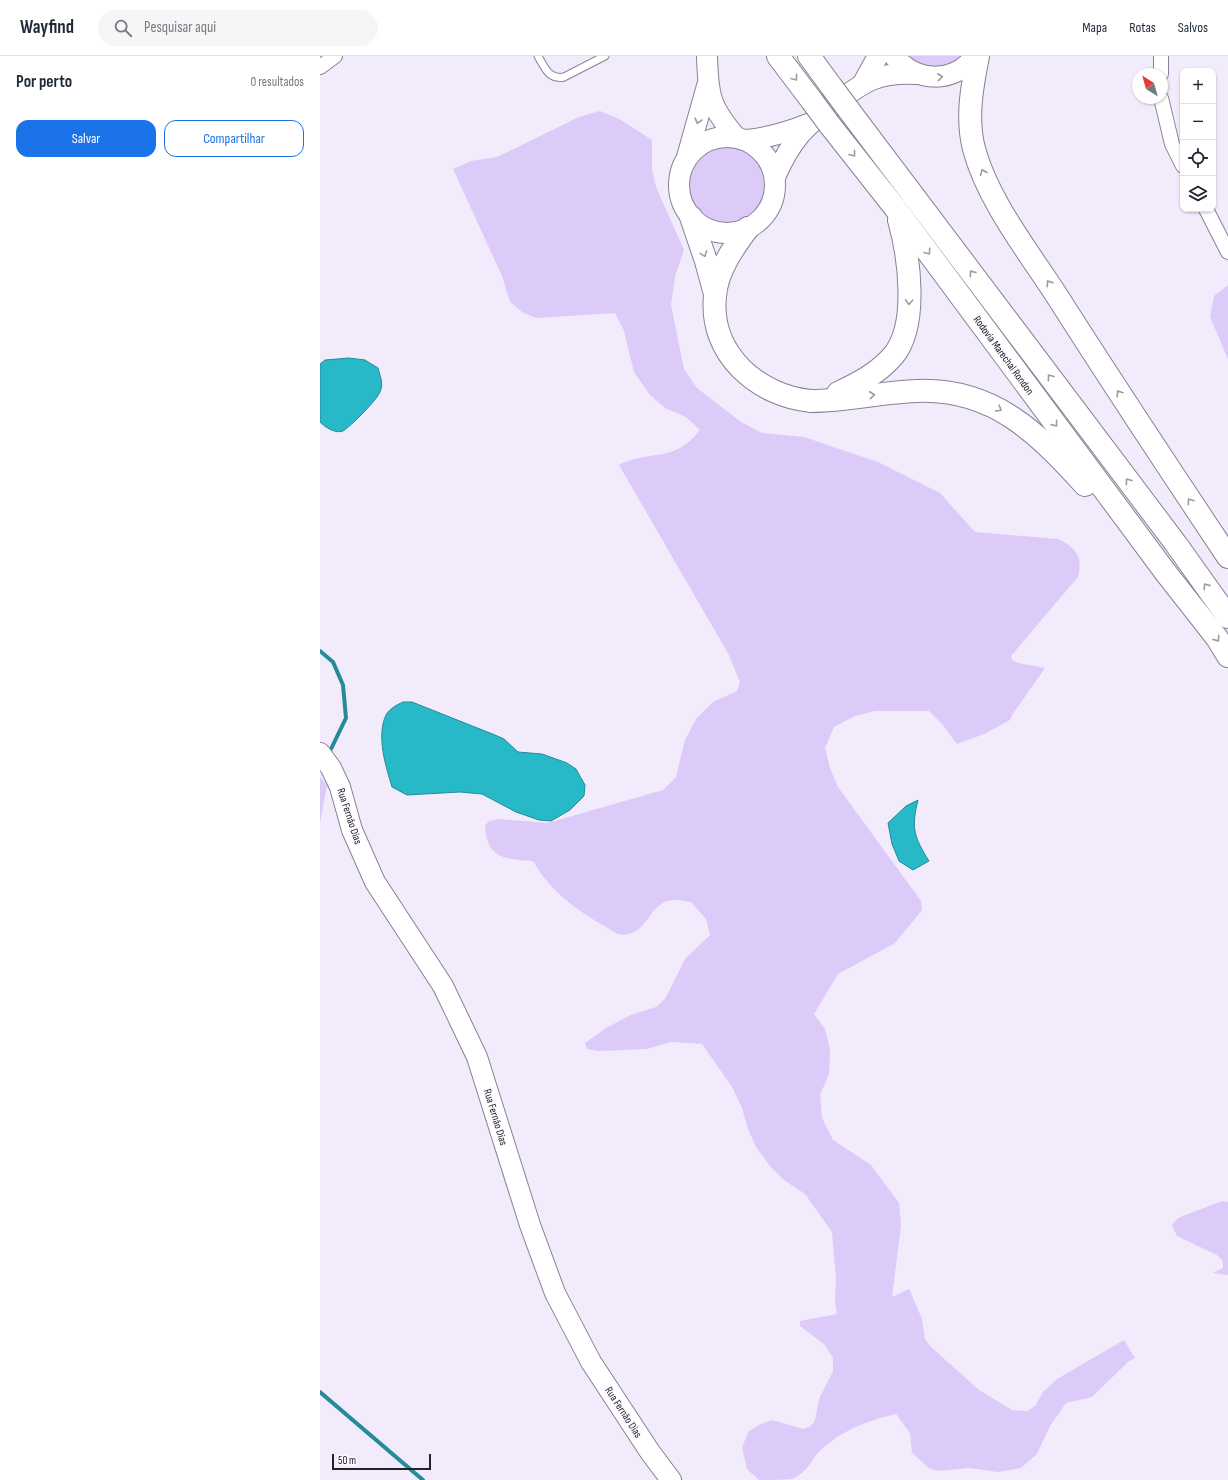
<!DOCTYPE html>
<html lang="pt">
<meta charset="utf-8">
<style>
body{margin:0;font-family:"Sofia Sans Condensed",sans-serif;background:#f6f6f7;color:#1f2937}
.controls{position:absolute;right:12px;top:12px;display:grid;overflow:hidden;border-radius:8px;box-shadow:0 1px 3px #0004}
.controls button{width:36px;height:36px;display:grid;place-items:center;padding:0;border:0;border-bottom:1px solid #e0e1e3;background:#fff;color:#1f2937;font:20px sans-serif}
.compass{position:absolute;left:812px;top:12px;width:36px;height:36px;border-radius:50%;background:#fff;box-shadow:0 1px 3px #0004;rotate:323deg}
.scale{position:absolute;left:12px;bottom:10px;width:99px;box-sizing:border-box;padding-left:4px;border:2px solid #242129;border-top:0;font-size:11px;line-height:14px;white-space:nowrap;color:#242129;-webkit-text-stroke:3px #fcfaff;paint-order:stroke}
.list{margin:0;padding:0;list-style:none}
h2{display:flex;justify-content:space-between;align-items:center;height:52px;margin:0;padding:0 16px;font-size:17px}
h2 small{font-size:13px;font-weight:400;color:#747a83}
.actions{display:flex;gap:8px;padding:12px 16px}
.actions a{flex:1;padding:9px 0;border:1px solid #1a73e8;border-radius:12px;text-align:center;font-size:14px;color:#1a73e8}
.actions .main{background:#1a73e8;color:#fff}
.icon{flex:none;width:22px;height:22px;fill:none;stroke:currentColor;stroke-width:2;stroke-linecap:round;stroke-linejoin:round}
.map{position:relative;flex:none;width:908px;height:1424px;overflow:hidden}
header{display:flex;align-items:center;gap:24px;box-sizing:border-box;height:56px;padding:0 20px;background:#fff;border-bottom:1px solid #e0e1e3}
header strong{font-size:19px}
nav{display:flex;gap:22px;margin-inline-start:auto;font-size:14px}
.search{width:280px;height:36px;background:#f6f6f7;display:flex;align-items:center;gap:10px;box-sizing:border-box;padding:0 14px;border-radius:22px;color:#747a83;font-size:15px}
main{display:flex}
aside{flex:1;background:#fff}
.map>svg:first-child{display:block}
</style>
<header>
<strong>Wayfind</strong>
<div class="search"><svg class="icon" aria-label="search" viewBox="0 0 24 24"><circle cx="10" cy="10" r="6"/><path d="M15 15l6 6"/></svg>Pesquisar aqui</div>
<nav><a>Mapa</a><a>Rotas</a><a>Salvos</a></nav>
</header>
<main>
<aside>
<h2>Por perto<small>0 resultados</small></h2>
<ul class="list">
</ul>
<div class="actions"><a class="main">Salvar</a><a>Compartilhar</a></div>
</aside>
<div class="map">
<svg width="908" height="1424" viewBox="0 0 908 1424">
<rect width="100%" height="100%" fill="#f1ebfc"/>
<g fill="#dccaf9">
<polygon points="584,0 647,0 635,9 608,14"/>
<path d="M280 55 301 64 332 84V114L336 131 364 194 355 220 351 249 364 313 377 332 421 366 442 377 484 381 558 406 620 437 655 476 738 483C756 492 763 500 758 521L691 600 692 604 698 607 725 612 692 659 690 664 664 678 637 688 623 669 609 655H555L535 660 514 671 505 692 510 712 518 731 601 845 602 854 575 887 518 918 494 958 505 973 510 993 509 1018 500 1039 502 1062 513 1084 551 1109 579 1147 581 1170 572 1241 589 1233 602 1263 605 1283 611 1291 659 1334 692 1354 707 1355 715 1350 723 1336 737 1323 804 1284 815 1302 809 1305 772 1341 746 1347 730 1370 717 1398 701 1412 678 1416 649 1412 618 1415 609 1412 592 1397 590 1377 576 1358C550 1364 522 1374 502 1393 491 1402 490 1415 472 1423 464 1424 448 1424 439 1424L427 1413 422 1392 428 1376 439 1369 452 1364 483 1373 491 1370 495 1364 499 1343 513 1315V1302L505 1289 480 1270V1265L517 1258 515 1247 516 1222 512 1176 485 1138 464 1124 450 1110 436 1091 428 1073 422 1052 412 1031 382 988 351 986 327 993 279 995 267 993 265 987 286 972 311 959 336 951 345 943 365 903 390 879 386 863 371 846C365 846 358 843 352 844 328 846 327 884 298 878 262 857 235 842 213 805 185 803 167 803 165 770L169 765 178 763 228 767 343 734 356 721 365 684 376 663 393 646 417 635 420 626 409 599 299 409C330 393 354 408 380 374L366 361 345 352 330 339 314 316 304 275 295 257 216 262 202 256 190 246 182 220 133 113 151 105 177 101 259 61Z"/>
<circle cx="407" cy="128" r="41"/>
<polygon points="908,229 908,303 890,261 894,240"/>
<polygon points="0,721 7,729 0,767"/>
<polygon points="902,1145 908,1146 908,1219 893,1217 903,1212 903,1205 897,1199 857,1180 852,1169 858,1162"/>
</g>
<g fill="#27b9c7" stroke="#268b98">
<path d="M29 302 45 304 58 312C60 320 64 328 60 336 57 344 30 371 23 375 15 378 5 371 0 366V308L5 304Z"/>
<path d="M83 646H92L175 679 184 683 198 696 222 698 247 707 256 713 265 729 264 740 250 754 231 765 219 764 196 756 162 738 140 736 87 739 72 731C66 711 56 680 66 659 70 652 77 649 83 646Z"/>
<path d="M598 744C591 772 594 781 609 805L593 814 579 805 572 788 568 767 586 750Z"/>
</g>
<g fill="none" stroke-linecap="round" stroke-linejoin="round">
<g stroke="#268b98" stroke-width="4">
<polyline points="0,595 13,606 23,629 26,662 11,693"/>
<polyline points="0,1336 103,1424"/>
</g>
<defs>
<path id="lane" d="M218 0C225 12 229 24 244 21L285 0"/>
<g id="street">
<polyline points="0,11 15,0"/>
<polyline points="841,18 841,0"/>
<polyline points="841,42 852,88 863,110"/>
<polyline points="886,153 908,196"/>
</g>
<g id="secondary">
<path d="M387 0C388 39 390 51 416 81"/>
<path d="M574 0C596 27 634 28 655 0"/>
<polyline points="543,27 558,0"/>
<circle cx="407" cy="129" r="48"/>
<path d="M426 84C448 82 468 76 488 68"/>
<polyline points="367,101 387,30"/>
<path d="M455 121C472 83 484 71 517 46 545 25 559 16 596 18"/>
<polyline points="0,697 11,712 20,731 32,774 55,826 123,930 157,1001 210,1169 235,1237 271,1306 330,1396 351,1424"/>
</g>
<g id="highway">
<polyline points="458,0 492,45"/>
<polyline points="489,0 511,30"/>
<path d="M658 0C652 31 646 62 654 93 668 145 708 195 737 240 793 328 850 414 908 501"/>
<polyline points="528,53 856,488 908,561"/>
<polyline points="509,68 576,153 846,517 897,582 908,600"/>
<polyline points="371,161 386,205 395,238"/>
<path d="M428 172C413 192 397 215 395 240 389 298 438 340 491 345 527 345 562 336 597 335 673 332 718 377 765 429"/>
<path d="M518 337C539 327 557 318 573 300 599 269 589 200 579 164"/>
</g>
</defs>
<use href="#lane" stroke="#888094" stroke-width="9"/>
<use href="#street" stroke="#888094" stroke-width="16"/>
<use href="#secondary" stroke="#888094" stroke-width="22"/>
<use href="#highway" stroke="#888094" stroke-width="24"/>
<use href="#lane" stroke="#fff" stroke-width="7"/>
<use href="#street" stroke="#fff" stroke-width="14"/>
<use href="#secondary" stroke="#fff" stroke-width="20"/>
<use href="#highway" stroke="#fff" stroke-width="22"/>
<defs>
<g id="highway-bridge">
<polyline points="511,30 528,53"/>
<polyline points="492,45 509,68"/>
</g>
</defs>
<use href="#highway-bridge" stroke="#888094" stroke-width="24" stroke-linecap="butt"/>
<use href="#highway-bridge" stroke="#fff" stroke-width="22"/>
</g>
<defs><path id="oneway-chevron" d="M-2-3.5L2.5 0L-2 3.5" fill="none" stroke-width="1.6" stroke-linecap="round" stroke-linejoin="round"/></defs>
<g stroke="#9c9b9f">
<use href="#oneway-chevron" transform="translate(620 21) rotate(-6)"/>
<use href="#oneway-chevron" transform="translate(475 22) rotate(53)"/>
<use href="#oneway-chevron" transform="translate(378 65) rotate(106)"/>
<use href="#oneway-chevron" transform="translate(533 98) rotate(52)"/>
<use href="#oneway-chevron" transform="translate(663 116) rotate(-113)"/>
<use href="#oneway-chevron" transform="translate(608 196) rotate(54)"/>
<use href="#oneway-chevron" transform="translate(384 198) rotate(70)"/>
<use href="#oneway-chevron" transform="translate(652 217) rotate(-127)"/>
<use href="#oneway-chevron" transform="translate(729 227) rotate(-123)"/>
<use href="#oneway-chevron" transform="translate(589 246) rotate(93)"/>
<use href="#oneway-chevron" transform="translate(730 321) rotate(-127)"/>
<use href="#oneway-chevron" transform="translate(799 337) rotate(-123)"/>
<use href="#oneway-chevron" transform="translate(552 339) rotate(-6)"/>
<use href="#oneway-chevron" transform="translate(679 353) rotate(31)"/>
<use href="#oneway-chevron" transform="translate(735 368) rotate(53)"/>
<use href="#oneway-chevron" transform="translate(808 425) rotate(-127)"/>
<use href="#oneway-chevron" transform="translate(870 445) rotate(-124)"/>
<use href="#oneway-chevron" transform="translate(886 530) rotate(-125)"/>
<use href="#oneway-chevron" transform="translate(897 583) rotate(55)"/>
</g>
<g text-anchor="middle" stroke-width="3" stroke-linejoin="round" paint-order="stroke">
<g font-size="11" fill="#242129" stroke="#fcfaff">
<text transform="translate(684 299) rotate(54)" y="4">Rodovia Marechal Rondon</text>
<text transform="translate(30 760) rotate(72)" y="4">Rua Fernão Dias</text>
<text transform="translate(176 1061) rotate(73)" y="4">Rua Fernão Dias</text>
<text transform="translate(304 1356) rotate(57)" y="4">Rua Fernão Dias</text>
</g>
</g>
</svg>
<div class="controls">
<button>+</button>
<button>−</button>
<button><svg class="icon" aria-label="locate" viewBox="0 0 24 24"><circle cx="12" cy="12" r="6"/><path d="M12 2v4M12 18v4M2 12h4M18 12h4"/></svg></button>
<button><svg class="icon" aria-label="layers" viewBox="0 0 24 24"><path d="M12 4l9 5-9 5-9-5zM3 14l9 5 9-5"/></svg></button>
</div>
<svg class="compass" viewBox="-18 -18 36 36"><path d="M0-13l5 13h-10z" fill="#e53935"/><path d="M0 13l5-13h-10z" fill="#747a83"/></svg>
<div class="scale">50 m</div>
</div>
</main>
